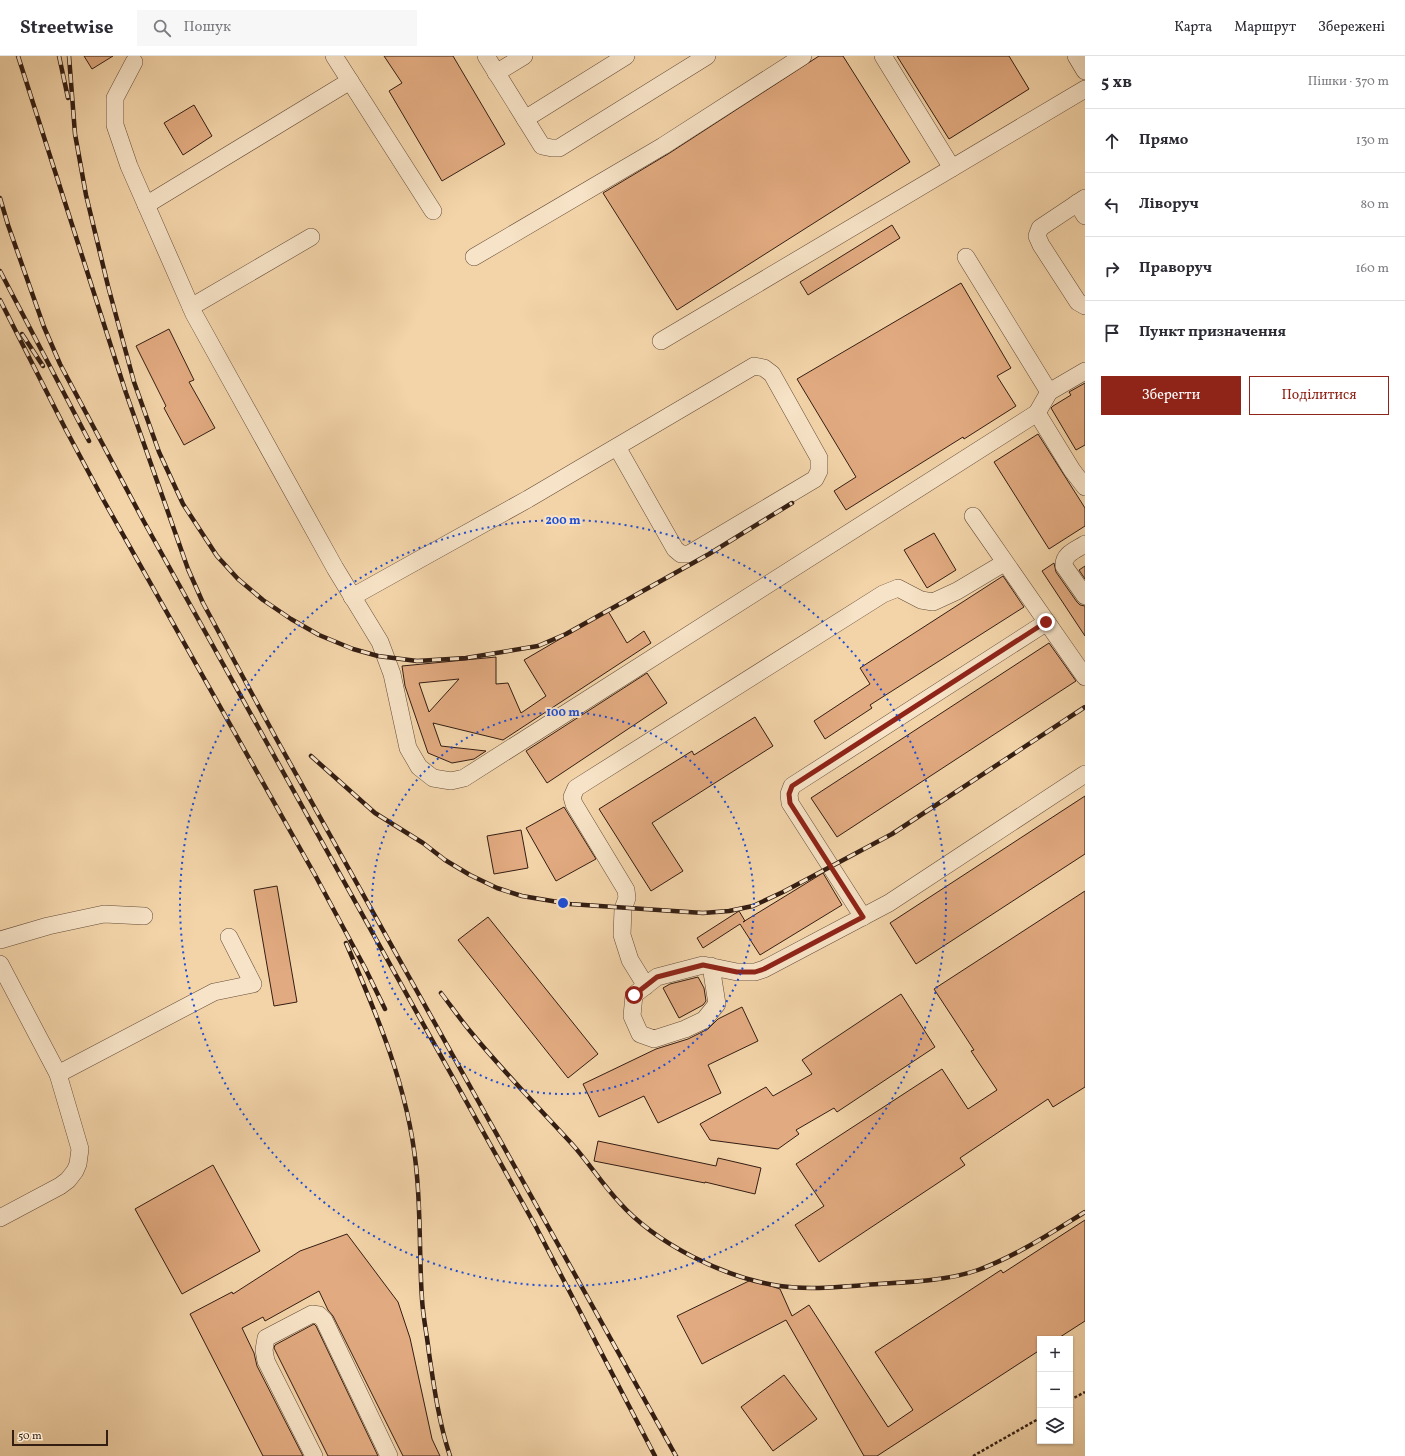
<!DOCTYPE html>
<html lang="uk">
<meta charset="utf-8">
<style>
body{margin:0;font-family:Vollkorn,serif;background:#f7f7f7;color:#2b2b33}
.controls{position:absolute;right:12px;bottom:12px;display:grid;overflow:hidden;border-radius:0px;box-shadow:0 1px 3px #0004}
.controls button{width:36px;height:36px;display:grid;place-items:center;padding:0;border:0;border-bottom:1px solid #e1e1e2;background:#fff;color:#2b2b33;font:20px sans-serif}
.scale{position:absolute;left:12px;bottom:10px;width:96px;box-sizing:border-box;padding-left:4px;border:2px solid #341e13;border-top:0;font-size:11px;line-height:14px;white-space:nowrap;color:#341e13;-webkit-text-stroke:3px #f7e3c7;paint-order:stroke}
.stop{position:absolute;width:12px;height:12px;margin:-9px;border:3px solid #8f2418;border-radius:50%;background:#fff}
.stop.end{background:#8f2418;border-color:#fff;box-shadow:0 1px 4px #0008}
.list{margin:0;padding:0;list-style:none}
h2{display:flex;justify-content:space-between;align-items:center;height:52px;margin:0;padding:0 16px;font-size:17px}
h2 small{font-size:13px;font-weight:400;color:#7c7c81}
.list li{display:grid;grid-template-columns:26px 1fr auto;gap:12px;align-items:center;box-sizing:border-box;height:64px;padding:0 16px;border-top:1px solid #e1e1e2}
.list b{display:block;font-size:15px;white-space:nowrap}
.list em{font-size:13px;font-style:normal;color:#7c7c81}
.actions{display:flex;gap:8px;padding:12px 16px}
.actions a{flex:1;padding:9px 0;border:1px solid #8f2418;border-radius:0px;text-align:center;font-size:14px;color:#8f2418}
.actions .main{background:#8f2418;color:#fff}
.icon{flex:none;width:22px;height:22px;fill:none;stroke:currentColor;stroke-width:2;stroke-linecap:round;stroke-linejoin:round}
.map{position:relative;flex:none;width:1085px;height:1400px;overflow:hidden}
header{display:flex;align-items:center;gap:24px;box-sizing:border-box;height:56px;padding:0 20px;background:#fff;border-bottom:1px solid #e1e1e2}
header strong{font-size:19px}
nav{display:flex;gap:22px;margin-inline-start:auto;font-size:14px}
.search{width:280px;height:36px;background:#f7f7f7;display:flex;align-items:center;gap:10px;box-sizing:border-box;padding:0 14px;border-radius:0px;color:#7c7c81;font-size:15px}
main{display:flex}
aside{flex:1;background:#fff}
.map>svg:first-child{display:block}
</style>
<header>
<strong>Streetwise</strong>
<div class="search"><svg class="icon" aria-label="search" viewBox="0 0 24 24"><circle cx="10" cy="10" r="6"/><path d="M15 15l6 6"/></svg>Пошук</div>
<nav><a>Карта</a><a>Маршрут</a><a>Збережені</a></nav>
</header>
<main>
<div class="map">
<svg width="1085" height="1400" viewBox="0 0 1085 1400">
<rect width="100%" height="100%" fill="#f3d4a9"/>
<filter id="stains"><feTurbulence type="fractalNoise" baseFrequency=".005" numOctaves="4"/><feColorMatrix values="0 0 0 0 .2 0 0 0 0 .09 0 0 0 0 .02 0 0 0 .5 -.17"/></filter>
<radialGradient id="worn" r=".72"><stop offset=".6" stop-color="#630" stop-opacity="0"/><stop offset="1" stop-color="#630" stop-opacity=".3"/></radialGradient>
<g fill="#e2aa80" stroke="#341e13" fill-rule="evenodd">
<polygon points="84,0 113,0 92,13"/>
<polygon points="384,0 453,0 505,88 442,125 389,35 402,27"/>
<polygon points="819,0 843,0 910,106 677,254 603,137 668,98"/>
<polygon points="897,0 1009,0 1029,33 949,83"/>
<polygon points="194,49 212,80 183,99 164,67"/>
<polygon points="892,169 900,182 808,239 800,226"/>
<polygon points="961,227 1011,312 997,320 1016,350 964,383 963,381 846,454 834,435 856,421 797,323"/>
<polygon points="169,273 194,324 189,326 215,372 184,389 164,352 166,350 136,290"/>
<polygon points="1085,327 1085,389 1076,394 1051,352 1053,350 1071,339 1069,336"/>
<polygon points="1038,378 1085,452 1085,470 1049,493 994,406"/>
<polygon points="934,477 956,514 927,532 904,494"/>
<polygon points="1054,507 1056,516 1077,546 1080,549 1085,550 1085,580 1042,515"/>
<polygon points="1085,510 1085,523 1079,514"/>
<polygon points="1003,520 1024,551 870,649 872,652 825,683 814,665 870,628 860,612"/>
<path d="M608 555 627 587 644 575 651 587 503 684 433 667 441 690 486 695 474 703 452 707 428 697 405 630 402 610 496 601V628L508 627 521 657 546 640 524 604ZM459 623 429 656 419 627Z"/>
<polygon points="1049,587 1076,625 837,781 811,742"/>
<polygon points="647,617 667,647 547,727 526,695"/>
<polygon points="755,661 773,690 652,767 683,815 651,835 599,753 692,695 694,699"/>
<polygon points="1085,740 1085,798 916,908 890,867"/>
<polygon points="564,751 596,803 556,825 526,772"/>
<polygon points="521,774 528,812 494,818 487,780"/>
<polygon points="823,817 842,849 760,899 740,868 703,892 697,882 739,855 745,865 743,866"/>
<polygon points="277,830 297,946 274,950 254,834"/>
<polygon points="1085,835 1085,1031 1053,1051 1048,1043 960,1102 965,1109 819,1206 795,1169 824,1150 796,1108 942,1013 968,1053 997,1034 971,995 974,994 934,933"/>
<polygon points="488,861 598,998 568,1022 458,884"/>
<polygon points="698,921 704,932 706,945 703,949 679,962 663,932 670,928"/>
<polygon points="901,938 935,991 837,1056 834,1052 796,1074 799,1078 778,1093 710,1084 700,1068 766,1031 773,1040 812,1018 802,1004"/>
<polygon points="742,951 758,985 708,1009 721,1037 658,1067 644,1040 599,1061 583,1028 656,993 688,983 708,973 718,963"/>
<polygon points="598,1085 716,1110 718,1102 761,1112 755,1138 705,1126 705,1127 594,1105"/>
<polygon points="213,1109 260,1195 182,1238 135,1153"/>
<polygon points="1085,1164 1085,1265 1057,1283 1040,1283 1040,1294 877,1400 864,1400 786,1264 702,1308 677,1260 751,1224 780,1233 792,1260 809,1249 888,1371 913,1354 875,1296 1001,1214 1003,1217"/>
<polygon points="347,1178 398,1246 410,1282 432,1383 440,1400 403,1400 333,1260 328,1254 319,1235 265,1265 263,1261 242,1272 254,1297 257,1310 303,1400 263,1400 190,1258 232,1236 233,1238 300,1195"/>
<polygon points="314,1268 316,1270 378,1400 328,1400 274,1292 275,1289"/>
<polygon points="784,1319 817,1363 773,1395 741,1351"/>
</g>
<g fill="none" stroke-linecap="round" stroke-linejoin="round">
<defs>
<g id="minor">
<polyline points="334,0 433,155"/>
<polyline points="486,0 542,90 552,92 559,92 707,0"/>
<polyline points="883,0 952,112"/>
<polyline points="1076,0 1085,15"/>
<polyline points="134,6 115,42 115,69 129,110 194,258 335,512 380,586 392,618 408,692 419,711 433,722 451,725 464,722 1037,357 1049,336 1085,315"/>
<polyline points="496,17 524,0"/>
<polyline points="525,63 626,0"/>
<polyline points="1085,142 1040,172 1037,180 1041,189 1078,246 1085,250"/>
<polyline points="1077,147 1085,160"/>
<polyline points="146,149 350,25"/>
<polyline points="474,201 663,90 803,0"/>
<polyline points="966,201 1049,336"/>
<polyline points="191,251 311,181"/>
<polyline points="661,285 1085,33"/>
<polyline points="1037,357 1072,414 1085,431"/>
<polyline points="973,460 1085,621"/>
<path d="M1085 488C1076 494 1063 498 1064 510L1085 540"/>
<polyline points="352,541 528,443 754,310 764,312 772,318 819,402 819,415 815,423 689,498 681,498 675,493 617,391"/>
<polyline points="863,861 790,747 789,738 792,730 1047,566"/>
<polyline points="0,884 48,870 104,858 144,860"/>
<polyline points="0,908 58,1018 80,1093 78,1108 75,1115 68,1124 60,1130 0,1162"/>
<polyline points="711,910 717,948 704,964 685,973 654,983 640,978 632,960 634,939 657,921 703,909 737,916 755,916 764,913 889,847 1085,718"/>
<polyline points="646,930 630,904 622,879 623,853 627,842 626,834 574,748 572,741 576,732 883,538 898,532 921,544 933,546 957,535 1004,507"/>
<polyline points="58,1018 214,936 253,928 229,881"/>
<polyline points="314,1400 266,1305 264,1294 266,1282 312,1258 319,1259 324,1264 389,1400"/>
</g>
</defs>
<use href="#minor" stroke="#644c38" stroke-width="18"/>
<g stroke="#341e13" stroke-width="2.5" stroke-dasharray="3 2" stroke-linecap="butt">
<polyline points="1070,1344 1085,1336"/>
<polyline points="973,1400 1040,1362"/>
</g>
<use href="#minor" stroke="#f7e3c7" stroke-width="17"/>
<defs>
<g id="rail">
<polyline points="18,0 126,337 188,513 203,547 277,684 676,1400"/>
<polyline points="59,0 68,42"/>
<polyline points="69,0 75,78 86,139 108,230 134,326 159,396 183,448 217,500 238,523 263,544 291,563 319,579 353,593 378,600 417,605 466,602 538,590 566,578 709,498 792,447"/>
<polyline points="0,142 8,169 44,271 60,308 143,464 536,1171 655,1400"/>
<polyline points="0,215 89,385"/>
<polyline points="0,244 66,374 104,445 315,819 365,912 385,953"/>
<polyline points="22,278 43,310"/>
<polyline points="311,700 375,757 423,787 445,804 470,819 497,832 522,840 570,848 703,857 729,855 753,850 783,836 892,778 1085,651"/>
<path d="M346 887C377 959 408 1031 416 1110 421 1154 419 1199 422 1243 423 1261 427 1279 429 1297 434 1331 439 1367 450 1400"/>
<path d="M441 937C451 950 460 963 470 975 502 1014 538 1051 572 1088 589 1107 602 1128 619 1146 656 1188 725 1222 780 1230 808 1234 838 1231 866 1229 902 1226 944 1226 978 1214 1016 1200 1051 1177 1085 1156"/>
</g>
</defs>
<use href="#rail" stroke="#341e13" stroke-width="4.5"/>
<use href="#rail" stroke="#f7e3c7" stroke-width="3" stroke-dasharray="9" stroke-linecap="butt"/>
</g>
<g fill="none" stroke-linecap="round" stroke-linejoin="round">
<polyline stroke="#8f2418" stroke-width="5" points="634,939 657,921 703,909 737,916 755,916 764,913 863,861 790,747 789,738 792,730 1046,566"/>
</g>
<g fill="none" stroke="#1d4ed8" stroke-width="2" stroke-dasharray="2 4">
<circle cx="563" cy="847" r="191"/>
<circle cx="563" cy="847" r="383"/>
</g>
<circle cx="563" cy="847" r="6" fill="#1d4ed8" stroke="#f7e3c7" stroke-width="2"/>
<g font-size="12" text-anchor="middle" font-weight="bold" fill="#1d4ed8" stroke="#f7e3c7" stroke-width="4" stroke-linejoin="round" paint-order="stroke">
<text x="563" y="468">200 m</text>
<text x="563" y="660">100 m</text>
</g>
<rect width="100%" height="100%" filter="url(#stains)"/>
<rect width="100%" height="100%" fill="url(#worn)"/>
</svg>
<div class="controls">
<button>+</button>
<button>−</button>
<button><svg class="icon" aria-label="layers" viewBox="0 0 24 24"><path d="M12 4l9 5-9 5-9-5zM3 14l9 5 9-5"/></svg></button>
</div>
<div class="scale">50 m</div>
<div class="stop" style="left:634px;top:939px"></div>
<div class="stop end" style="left:1046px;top:566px"></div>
</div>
<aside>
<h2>5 хв<small>Пішки · 370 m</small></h2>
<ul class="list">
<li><svg class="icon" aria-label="ahead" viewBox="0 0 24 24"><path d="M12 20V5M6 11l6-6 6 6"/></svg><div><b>Прямо</b></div><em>130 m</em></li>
<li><svg class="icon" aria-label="left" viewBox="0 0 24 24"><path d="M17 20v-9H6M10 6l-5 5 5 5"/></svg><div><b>Ліворуч</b></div><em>80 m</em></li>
<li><svg class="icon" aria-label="right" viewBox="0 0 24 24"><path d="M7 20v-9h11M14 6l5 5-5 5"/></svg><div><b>Праворуч</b></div><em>160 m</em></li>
<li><svg class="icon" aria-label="arrive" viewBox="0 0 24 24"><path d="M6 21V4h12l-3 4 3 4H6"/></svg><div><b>Пункт призначення</b></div></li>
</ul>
<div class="actions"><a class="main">Зберегти</a><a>Поділитися</a></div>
</aside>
</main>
